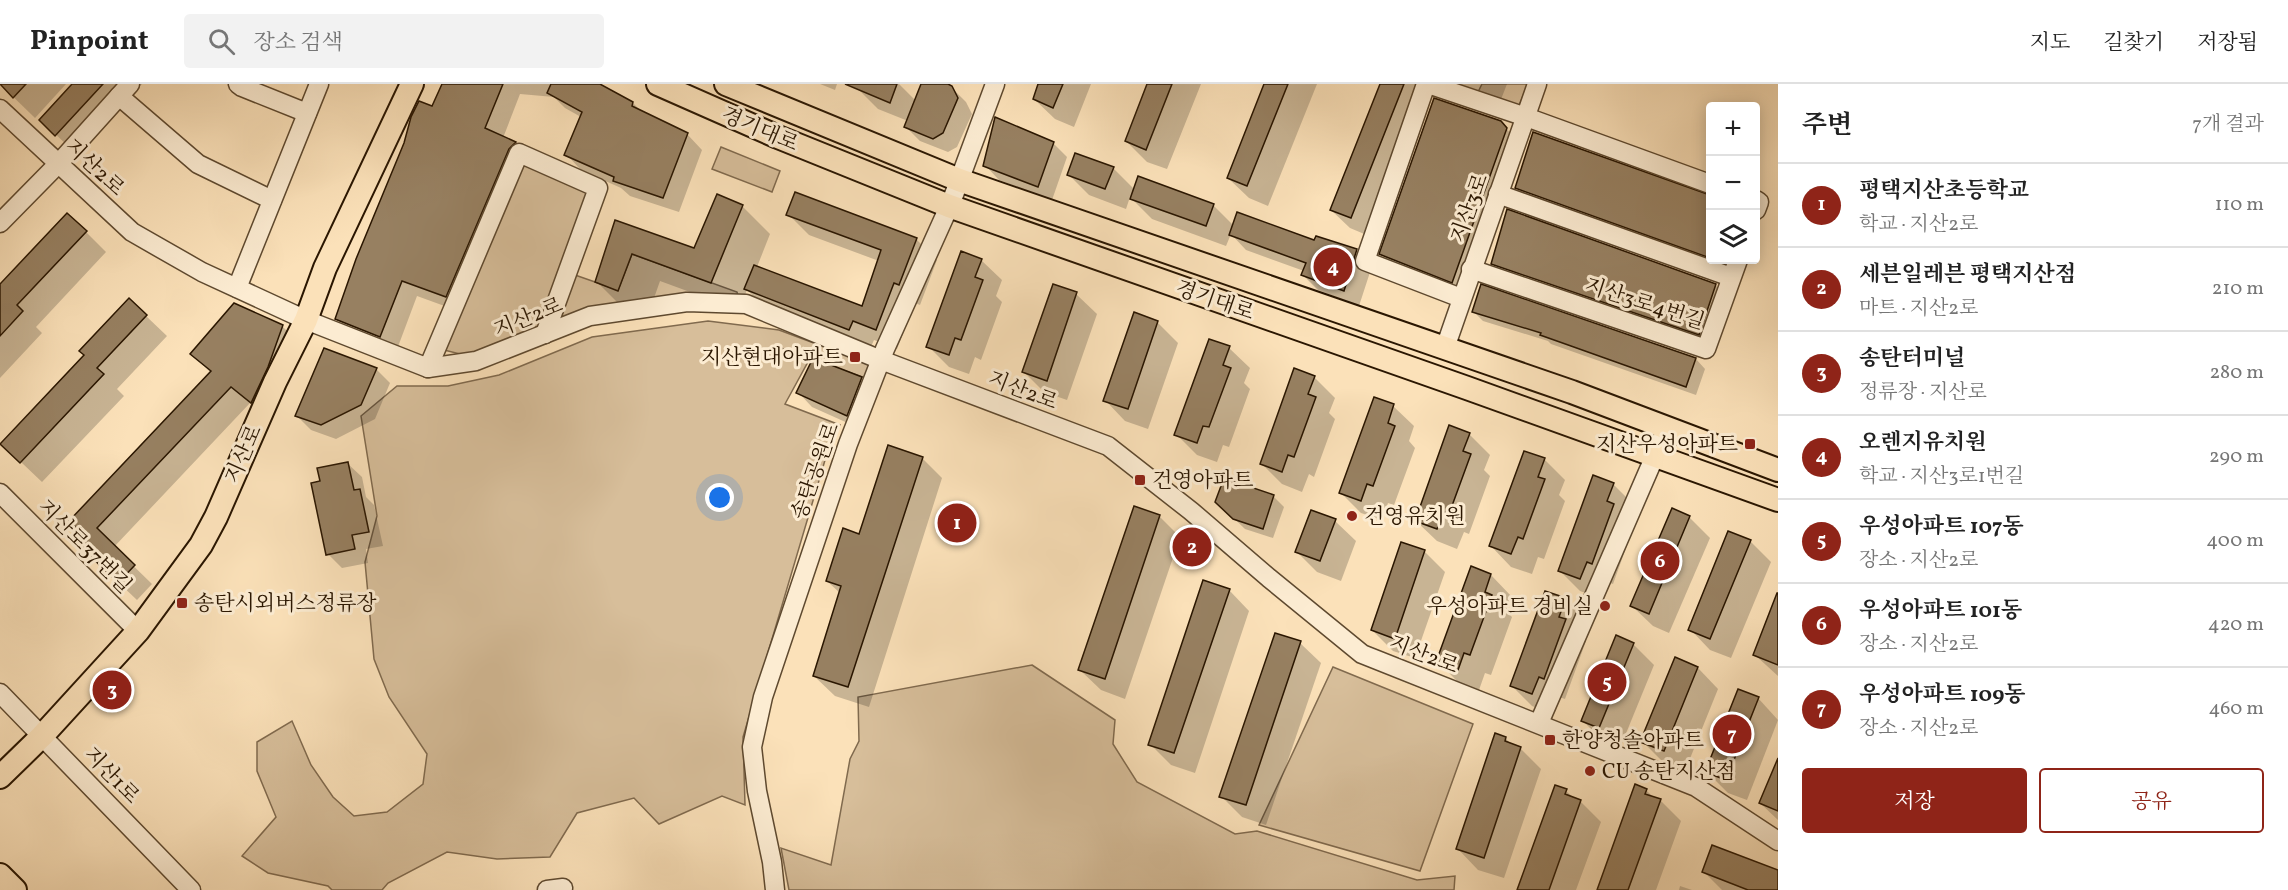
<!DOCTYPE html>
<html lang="ko">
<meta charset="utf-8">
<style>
body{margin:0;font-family:Vollkorn,"Noto Serif KR",serif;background:#f2f2f2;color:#222}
.controls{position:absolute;right:18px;top:18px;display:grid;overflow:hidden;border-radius:6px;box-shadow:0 3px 15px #0003}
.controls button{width:54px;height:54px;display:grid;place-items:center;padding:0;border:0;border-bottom:2px solid #e0e0e0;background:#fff;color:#222;font:30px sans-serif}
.you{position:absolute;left:720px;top:414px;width:21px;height:21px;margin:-15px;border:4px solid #fff;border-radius:50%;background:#1a73e8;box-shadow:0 0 0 9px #1a73e833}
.badge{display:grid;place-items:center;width:39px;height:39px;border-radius:50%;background:#8f2418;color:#fff;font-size:20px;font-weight:700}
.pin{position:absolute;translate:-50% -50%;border:3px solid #fff;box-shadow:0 2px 6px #0006}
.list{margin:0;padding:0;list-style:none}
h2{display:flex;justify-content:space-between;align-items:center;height:78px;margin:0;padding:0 24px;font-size:26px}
h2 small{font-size:20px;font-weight:400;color:#767676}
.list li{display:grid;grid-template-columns:39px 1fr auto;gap:18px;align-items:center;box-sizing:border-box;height:84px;padding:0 24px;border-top:2px solid #e0e0e0}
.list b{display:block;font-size:22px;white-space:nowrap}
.list p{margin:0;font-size:20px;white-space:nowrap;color:#767676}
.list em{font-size:20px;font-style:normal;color:#767676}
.actions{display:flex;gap:12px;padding:18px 24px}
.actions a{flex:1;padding:14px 0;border:2px solid #8f2418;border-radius:6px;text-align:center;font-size:21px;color:#8f2418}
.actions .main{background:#8f2418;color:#fff}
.icon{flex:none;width:33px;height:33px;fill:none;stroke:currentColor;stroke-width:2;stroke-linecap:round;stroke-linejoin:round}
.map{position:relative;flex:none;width:1778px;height:806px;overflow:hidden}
header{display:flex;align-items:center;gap:36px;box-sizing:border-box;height:84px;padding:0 30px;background:#fff;border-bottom:2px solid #e0e0e0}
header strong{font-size:28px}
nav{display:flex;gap:33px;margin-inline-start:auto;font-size:21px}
.search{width:420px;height:54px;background:#f2f2f2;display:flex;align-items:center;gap:15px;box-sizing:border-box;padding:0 21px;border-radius:6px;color:#767676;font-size:22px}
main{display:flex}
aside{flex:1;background:#fff}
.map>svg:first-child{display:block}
</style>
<header>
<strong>Pinpoint</strong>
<div class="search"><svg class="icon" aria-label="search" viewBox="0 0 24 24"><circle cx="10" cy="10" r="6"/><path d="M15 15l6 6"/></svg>장소 검색</div>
<nav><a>지도</a><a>길찾기</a><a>저장됨</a></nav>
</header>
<main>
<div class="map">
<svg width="1778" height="806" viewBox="0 0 1778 806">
<rect width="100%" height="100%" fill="#fbe1b9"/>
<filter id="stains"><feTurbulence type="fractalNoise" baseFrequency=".00333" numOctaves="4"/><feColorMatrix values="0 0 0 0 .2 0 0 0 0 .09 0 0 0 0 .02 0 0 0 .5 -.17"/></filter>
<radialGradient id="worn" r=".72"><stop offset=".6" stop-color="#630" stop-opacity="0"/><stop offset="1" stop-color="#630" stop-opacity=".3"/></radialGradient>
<g fill="#d7be9a" stroke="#806a4e" stroke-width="1.5">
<polygon points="1482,0 1528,0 1518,24 1478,8"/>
<polygon points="721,63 780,87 772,108 712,85"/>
<polygon points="521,78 591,109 538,250 468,272 444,266"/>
<polygon points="632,170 737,208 738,212 558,244 575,191 618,206"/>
<polygon points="708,237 779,246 870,280 865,294 781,264 809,276 785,320 840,341 828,366 743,653 745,721 722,712 659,740 634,714 577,729 550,773 497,775 447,768 388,799 382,806 332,806 328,802 268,789 242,772 276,733 257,687 257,658 292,637 311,681 333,713 354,732 387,728 423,700 427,670 389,613 374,575 365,478 377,432 361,332 397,302 448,302 499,291 592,253"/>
<polygon points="1032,581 1115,636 1113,660 1137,698 1235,750 1257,747 1417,796 1455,792 1454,806 789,806 781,764 831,781 850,675 859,657 858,613"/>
<polygon points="1333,583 1473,640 1420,787 1259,741"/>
</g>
<g fill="#0003">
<polygon points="0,0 66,0 35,34"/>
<polygon points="74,0 142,0 77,71 41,36"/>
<polygon points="443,0 597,0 633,19 642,28 687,50 702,66 679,128 630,112 621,104 581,86 566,70 581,33 565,24 554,13 520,10 503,54 515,60 530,74 524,80 461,228 417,212 396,268 352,250 336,235"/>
<polygon points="820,0 837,0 835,6"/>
<polygon points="853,0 899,0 916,17 922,0 944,0 951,3 966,18 972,30 957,63 948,68 920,57 906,43 908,37 878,25"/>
<polygon points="1040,0 1091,0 1074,43 1055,35 1034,15"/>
<polygon points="1149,0 1201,0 1167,85 1147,78 1126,57"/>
<polygon points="1266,0 1317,0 1268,122 1249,114 1228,94"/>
<polygon points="1382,0 1507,0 1498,23 1428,4 1369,152 1350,144 1331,126"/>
<polygon points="1500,38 1515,54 1461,206 1390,179 1381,170"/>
<polygon points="1053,59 1067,73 1052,116 999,96 985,81"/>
<polygon points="1113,84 1135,106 1213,121 1234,142 1357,166 1372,182 1359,222 1318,206 1303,191 1304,187 1246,166 1231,150 1226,162 1152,135 1130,113 1126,125 1089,111 1069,91"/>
<polygon points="1516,104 1710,112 1710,176 1738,176 1731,186 1526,113"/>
<polygon points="742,122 770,150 757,183 863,224 879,177 809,151 788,130 916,155 937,176 920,221 915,219 897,265 874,256 870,265 766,225 747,206 739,226 660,197 647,234 625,226 597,198 616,137 695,166"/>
<polygon points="86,148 106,168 36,243 42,249 0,294 0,202"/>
<polygon points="981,176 1002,196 996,212 1002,218 981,276 975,273 969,290 949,283 928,262"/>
<polygon points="1492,179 1715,201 1725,210 1709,259 1502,189"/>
<polygon points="1076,210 1097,230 1067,316 1044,308 1024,288"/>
<polygon points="1473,227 1696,275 1705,285 1696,311 1551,260 1548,257 1483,237"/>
<polygon points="146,232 167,252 117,305 124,312 42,398 2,360"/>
<polygon points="1157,238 1178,259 1148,345 1125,337 1105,316"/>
<polygon points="282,242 300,260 269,335 250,319 114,463 152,500 137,516 99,480 89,455 211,289 192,270"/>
<polygon points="1229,264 1250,284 1244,299 1250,305 1229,363 1223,361 1217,378 1197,371 1176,350"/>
<polygon points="376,285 390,299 375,335 336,355 311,346 297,332"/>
<polygon points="1314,293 1335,314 1329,329 1335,335 1314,393 1309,390 1302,408 1282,400 1261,379"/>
<polygon points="861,294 875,308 861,345 812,323 798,308"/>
<polygon points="1375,315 1393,322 1414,342 1409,357 1415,364 1394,421 1388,419 1382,436 1361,429 1340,408"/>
<polygon points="1469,350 1490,371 1484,386 1490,392 1469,450 1464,448 1457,465 1437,457 1416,437"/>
<polygon points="922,374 942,394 869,623 835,612 814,592 841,510 827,497"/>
<polygon points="1544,375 1565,396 1559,411 1565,417 1544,475 1538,473 1532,490 1511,483 1491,462"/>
<polygon points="347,379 362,393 366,413 374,421 383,462 366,465 368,479 342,484 328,470 321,398"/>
<polygon points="1613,400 1634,421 1634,442 1613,500 1607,498 1601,515 1580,507 1560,487"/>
<polygon points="1273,412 1284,423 1273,454 1245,445 1217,418"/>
<polygon points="1312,428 1335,437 1356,457 1341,497 1317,488 1297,468"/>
<polygon points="1159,432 1180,453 1125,615 1101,606 1080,586"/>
<polygon points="1689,433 1710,454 1669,549 1653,542 1632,522"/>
<polygon points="1750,457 1771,478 1731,574 1710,566 1690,545"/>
<polygon points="1402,460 1425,468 1445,488 1415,574 1393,567 1372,546"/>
<polygon points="1491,491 1511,512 1506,527 1512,533 1491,591 1485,589 1479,606 1458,598 1438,578"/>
<polygon points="1229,506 1249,527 1195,689 1171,681 1150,660"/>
<polygon points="1778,511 1778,592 1755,571"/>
<polygon points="1565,515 1586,536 1580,551 1586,557 1565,615 1559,613 1553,630 1532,622 1512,602"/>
<polygon points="1300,559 1321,579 1266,741 1242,733 1221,712"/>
<polygon points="1633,560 1654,581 1620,664 1603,657 1582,636"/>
<polygon points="1676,575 1698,584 1718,605 1685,687 1663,678 1642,657"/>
<polygon points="1758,614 1778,636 1747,716 1728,709 1707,688"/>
<polygon points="1505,654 1513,662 1520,664 1541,685 1504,794 1478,786 1458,765"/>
<polygon points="1778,678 1778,736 1760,719"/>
<polygon points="1646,706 1654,714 1660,716 1681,737 1656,806 1598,806"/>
<polygon points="1566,707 1575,715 1580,717 1601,738 1576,806 1519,806"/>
<polygon points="1704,788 1778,788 1778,806 1722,806"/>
<polygon points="1680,802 1692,806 1679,806"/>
</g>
<g fill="#978061" stroke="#2a1601" stroke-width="1.5">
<polygon points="0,0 26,0 13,14"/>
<polygon points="72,0 103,0 55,52 39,36"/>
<polygon points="442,0 503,0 485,44 516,58 509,65 446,213 402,197 380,253 335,235 356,175 404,59 411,33 419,17 432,22"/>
<polygon points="551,0 600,0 633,18 632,22 688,49 663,114 613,97 614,93 564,71 582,28 547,9"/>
<polygon points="845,0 897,0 890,19"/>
<polygon points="921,0 948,0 952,2 958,14 943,49 933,55 904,43"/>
<polygon points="1038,0 1063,0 1053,24 1033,15"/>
<polygon points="1147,0 1172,0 1146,66 1125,57"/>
<polygon points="1264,0 1288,0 1247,102 1227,94"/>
<polygon points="1380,0 1404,0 1351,134 1330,126"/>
<polygon points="1434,14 1501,37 1507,44 1452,199 1379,170"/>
<polygon points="995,33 1054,58 1038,103 983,82"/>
<polygon points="1533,48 1710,111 1710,174 1515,104"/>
<polygon points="1075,69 1114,83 1105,105 1067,91"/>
<polygon points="1138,92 1214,120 1206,142 1130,115"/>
<polygon points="795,108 917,154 899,201 894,199 876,246 853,237 849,246 744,205 754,181 862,222 881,166 786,131"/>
<polygon points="717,110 743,121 711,199 632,170 618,207 595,198 615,136 694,164"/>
<polygon points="1507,125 1716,200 1699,251 1491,180"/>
<polygon points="1237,128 1314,156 1316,152 1357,165 1344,207 1301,191 1306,179 1229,151"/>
<polygon points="67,129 87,147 17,221 23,227 0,252 0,200"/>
<polygon points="961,167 982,175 975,193 983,196 961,256 955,254 949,271 926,263"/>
<polygon points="1053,200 1077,208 1047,297 1022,288"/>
<polygon points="1481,200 1696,274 1686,303 1571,262 1540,251 1541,249 1472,228"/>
<polygon points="129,214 147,231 97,284 104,290 20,379 0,360 84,271 79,267"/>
<polygon points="234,219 283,241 268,283 251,319 231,303 97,444 135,481 118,499 80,462 88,454 69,437 211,287 190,270"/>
<polygon points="1134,228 1158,237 1128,325 1103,317"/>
<polygon points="1209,255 1230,262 1223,281 1231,284 1209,343 1203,342 1197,359 1174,351"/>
<polygon points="324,264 377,284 361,321 321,341 295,332"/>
<polygon points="813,274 862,293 847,332 796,309"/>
<polygon points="1294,284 1315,292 1308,310 1316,313 1294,373 1288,371 1282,388 1260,380"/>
<polygon points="1374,313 1394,320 1388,339 1395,342 1373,402 1367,400 1361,417 1339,409"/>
<polygon points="1449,341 1470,349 1463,367 1471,370 1449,430 1443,428 1437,445 1415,437"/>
<polygon points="888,361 923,373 848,603 813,592 841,502 826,497 843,444 859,450"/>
<polygon points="1524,367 1545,374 1538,393 1545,395 1523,455 1518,453 1511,470 1489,462"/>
<polygon points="348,378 354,406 360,405 369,448 352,451 355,465 326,471 311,399 320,397 317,384"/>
<polygon points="1593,391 1614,399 1607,417 1614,420 1592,480 1587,478 1580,495 1558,487"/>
<polygon points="1224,394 1274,411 1263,445 1233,435 1215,418"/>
<polygon points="1134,422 1160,431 1105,595 1078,586"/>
<polygon points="1672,424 1690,432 1649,530 1630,522"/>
<polygon points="1311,426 1336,435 1320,477 1295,468"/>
<polygon points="1728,447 1751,456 1710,555 1688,546"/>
<polygon points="1401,458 1425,466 1395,555 1371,546"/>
<polygon points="1471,482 1491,490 1485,508 1492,511 1470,571 1464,569 1458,586 1436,578"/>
<polygon points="1203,496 1230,505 1174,669 1148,661"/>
<polygon points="1545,507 1566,514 1559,533 1566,535 1544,595 1539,593 1532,610 1510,602"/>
<polygon points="1777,509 1778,509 1778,581 1753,571"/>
<polygon points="1275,549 1301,557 1246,721 1219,713"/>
<polygon points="1616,551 1634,559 1599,644 1581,637"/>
<polygon points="1675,573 1698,583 1664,667 1640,658"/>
<polygon points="1738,605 1759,613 1726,696 1705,688"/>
<polygon points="1495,649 1506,653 1505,657 1521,663 1484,774 1456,765"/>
<polygon points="1778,674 1778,727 1759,719"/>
<polygon points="1635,700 1647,705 1645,710 1661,715 1628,806 1597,806"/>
<polygon points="1555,701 1567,705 1565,710 1581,716 1549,806 1517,806"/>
<polygon points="1712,761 1778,786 1778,806 1748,806 1702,788"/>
</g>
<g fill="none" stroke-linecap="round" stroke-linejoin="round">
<defs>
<g id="minor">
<polyline points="238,0 242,3 307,29"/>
<polyline points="1426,0 1365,177 1461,214"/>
<polyline points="1428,0 1526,33 1710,100"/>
<polyline points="119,12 198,80 272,116"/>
<polyline points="0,25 132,148 202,188 306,236 428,284 476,277 590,232 687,218 746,220 881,276 1108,362 1191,427 1269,494 1362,570 1696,703 1778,757"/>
<polyline points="1498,110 1731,193"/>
<polyline points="1756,116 1759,118 1756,126"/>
<polyline points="0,139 59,79 130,0"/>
<polyline points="1471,185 1706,265 1738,176"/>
<polyline points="237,204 319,0"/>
<polyline points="1445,264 1537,0"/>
<polyline points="428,284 519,69 598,104 545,250"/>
<polyline points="0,409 138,547"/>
<polyline points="0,609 191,806"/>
<polyline points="1539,639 1667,344"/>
<polyline points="547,806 563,804"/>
<polyline points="775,806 772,778 757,707 752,663 763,613 848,360 885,265 952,116 995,0"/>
</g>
<g id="major">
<polyline points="658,0 778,53 949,122 1467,304 1778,416"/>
<polyline points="726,0 959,96 1572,308 1778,386"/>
<polyline points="0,693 42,652 138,547 201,461 216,433 275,298 306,236 325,184 412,0"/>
<polyline points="0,791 15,806"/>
</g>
</defs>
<use href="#minor" stroke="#5e492f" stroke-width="21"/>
<use href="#major" stroke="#2a1601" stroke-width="26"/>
<use href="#minor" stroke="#fcecd2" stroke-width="18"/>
<use href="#major" stroke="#fbe1b9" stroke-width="22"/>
</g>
<g fill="#8f2418" stroke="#fcecd2" stroke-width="2">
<rect x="849" y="267" width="12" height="12" rx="3"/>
<rect x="1744" y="354" width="12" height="12" rx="3"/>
<rect x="1134" y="390" width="12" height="12" rx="3"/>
<circle cx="1352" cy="432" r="6"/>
<rect x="176" y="513" width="12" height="12" rx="3"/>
<circle cx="1605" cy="522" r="6"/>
<rect x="1544" y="650" width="12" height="12" rx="3"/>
<circle cx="1590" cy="687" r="6"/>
</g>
<g text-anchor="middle" stroke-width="6" stroke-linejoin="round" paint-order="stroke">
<g font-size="21" fill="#2a1601" stroke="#fcecd2">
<text transform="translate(760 45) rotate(23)" y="7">경기대로</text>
<text transform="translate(95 83) rotate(43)" y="7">지산2로</text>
<text transform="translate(1469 124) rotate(-70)" y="7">지산3로</text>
<text transform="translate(1215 216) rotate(19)" y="7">경기대로</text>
<text transform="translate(1645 219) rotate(18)" y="7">지산3로4번길</text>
<text transform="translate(528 233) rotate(-22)" y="7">지산2로</text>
<text transform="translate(1023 306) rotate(21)" y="7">지산2로</text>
<text transform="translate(243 370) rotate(-66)" y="7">지산로</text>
<text transform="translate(815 387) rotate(-70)" y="7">송탄공원로</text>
<text transform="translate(85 462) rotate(45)" y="7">지산로37번길</text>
<text transform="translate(1424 570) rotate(21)" y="7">지산2로</text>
<text transform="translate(112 691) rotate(46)" y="7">지산1로</text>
</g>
<g font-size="21" fill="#2a1601" stroke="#fcecd2" text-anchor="start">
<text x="843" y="280" text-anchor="end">지산현대아파트</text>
<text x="1738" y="367" text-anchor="end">지산우성아파트</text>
<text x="1152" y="403">건영아파트</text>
<text x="1364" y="439">건영유치원</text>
<text x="194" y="526">송탄시외버스정류장</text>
<text x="1593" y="529" text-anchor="end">우성아파트 경비실</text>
<text x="1562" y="663">한양청솔아파트</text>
<text x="1602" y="694">CU 송탄지산점</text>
</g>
</g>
<rect width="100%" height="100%" filter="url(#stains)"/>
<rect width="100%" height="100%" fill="url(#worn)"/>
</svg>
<div class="controls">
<button>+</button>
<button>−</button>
<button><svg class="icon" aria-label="layers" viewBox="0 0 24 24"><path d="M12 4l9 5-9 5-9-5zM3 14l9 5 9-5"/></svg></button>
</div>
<div class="you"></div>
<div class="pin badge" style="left:957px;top:439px">1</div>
<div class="pin badge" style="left:1192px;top:463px">2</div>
<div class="pin badge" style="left:112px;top:606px">3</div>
<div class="pin badge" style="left:1333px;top:183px">4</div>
<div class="pin badge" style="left:1607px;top:598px">5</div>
<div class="pin badge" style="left:1660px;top:477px">6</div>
<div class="pin badge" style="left:1732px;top:650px">7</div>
</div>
<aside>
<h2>주변<small>7개 결과</small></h2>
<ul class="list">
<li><span class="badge">1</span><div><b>평택지산초등학교</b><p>학교 · 지산2로</p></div><em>110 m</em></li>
<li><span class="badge">2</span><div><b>세븐일레븐 평택지산점</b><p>마트 · 지산2로</p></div><em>210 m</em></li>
<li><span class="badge">3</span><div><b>송탄터미널</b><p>정류장 · 지산로</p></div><em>280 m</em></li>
<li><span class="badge">4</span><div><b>오렌지유치원</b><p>학교 · 지산3로1번길</p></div><em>290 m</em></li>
<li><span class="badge">5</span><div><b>우성아파트 107동</b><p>장소 · 지산2로</p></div><em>400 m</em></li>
<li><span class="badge">6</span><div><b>우성아파트 101동</b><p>장소 · 지산2로</p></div><em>420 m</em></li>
<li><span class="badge">7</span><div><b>우성아파트 109동</b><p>장소 · 지산2로</p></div><em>460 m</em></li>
</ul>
<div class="actions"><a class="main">저장</a><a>공유</a></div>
</aside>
</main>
